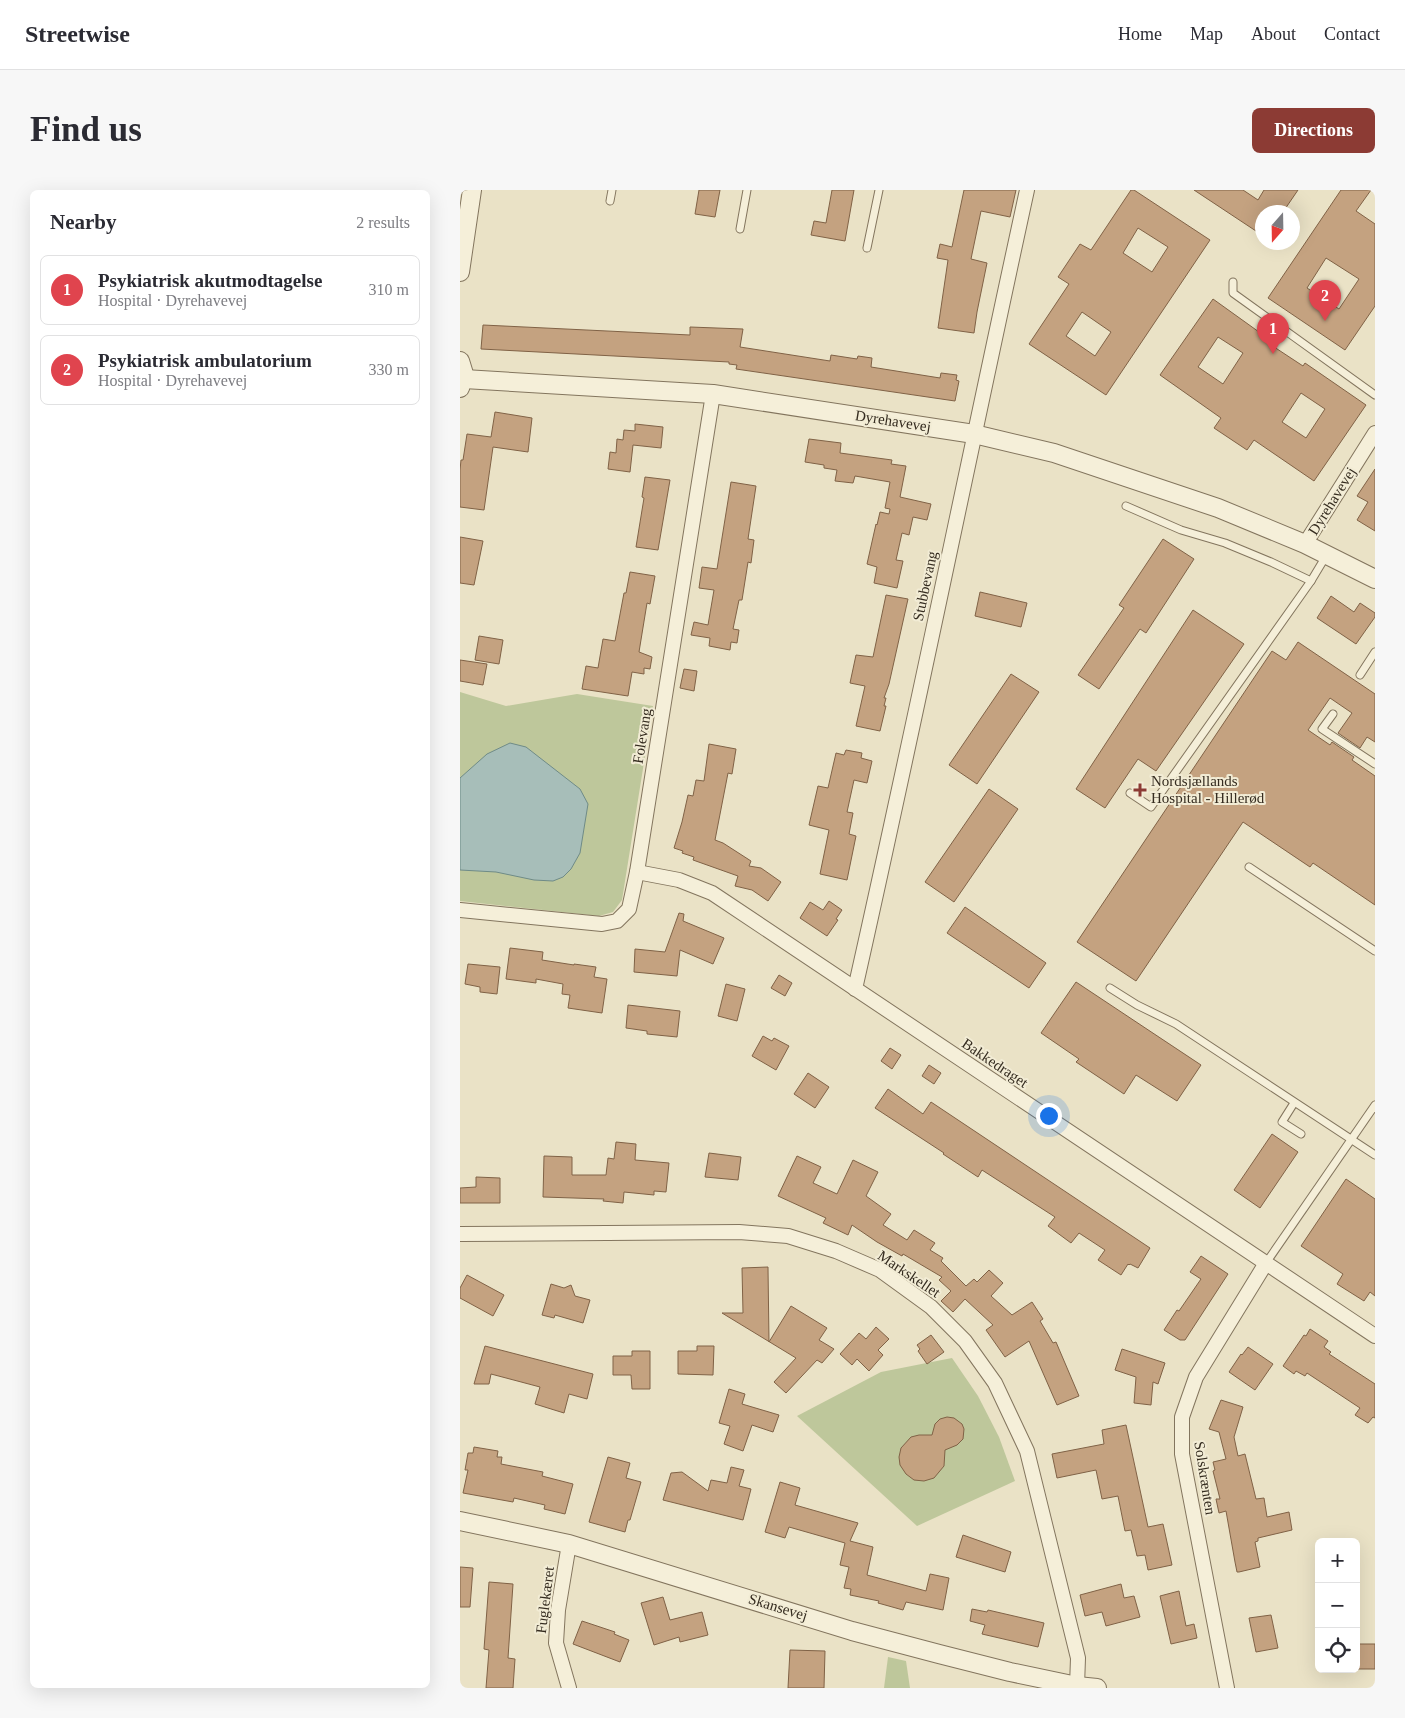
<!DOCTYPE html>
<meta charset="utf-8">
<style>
body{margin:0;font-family:Georgia,serif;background:#f7f7f7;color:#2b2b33}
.controls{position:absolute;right:15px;bottom:15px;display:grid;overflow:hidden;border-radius:8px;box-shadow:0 5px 20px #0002}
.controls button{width:45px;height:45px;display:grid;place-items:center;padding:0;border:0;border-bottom:1px solid #e1e1e2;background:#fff;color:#2b2b33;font:25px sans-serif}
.compass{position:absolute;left:795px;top:15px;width:45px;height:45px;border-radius:50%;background:#fff;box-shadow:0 5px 20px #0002;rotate:200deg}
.you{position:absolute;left:588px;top:925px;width:18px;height:18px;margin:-12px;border:4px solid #fff;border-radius:50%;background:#1a73e8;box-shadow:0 0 0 8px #1a73e833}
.badge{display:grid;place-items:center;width:32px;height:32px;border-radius:50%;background:#8c3b34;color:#fff;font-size:16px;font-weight:700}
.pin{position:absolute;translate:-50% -41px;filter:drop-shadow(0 1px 2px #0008)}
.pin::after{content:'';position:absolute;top:26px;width:18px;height:15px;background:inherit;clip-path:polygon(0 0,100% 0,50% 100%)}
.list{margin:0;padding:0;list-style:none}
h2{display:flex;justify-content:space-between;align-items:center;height:65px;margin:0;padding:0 20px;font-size:21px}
h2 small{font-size:16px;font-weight:400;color:#7c7c81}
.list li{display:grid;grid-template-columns:32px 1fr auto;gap:15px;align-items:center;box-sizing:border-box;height:70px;margin:0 10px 10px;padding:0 10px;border:1px solid #e1e1e2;border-radius:8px}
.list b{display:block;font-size:19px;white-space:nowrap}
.list p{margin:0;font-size:16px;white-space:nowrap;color:#7c7c81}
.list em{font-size:16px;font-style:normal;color:#7c7c81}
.icon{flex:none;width:28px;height:28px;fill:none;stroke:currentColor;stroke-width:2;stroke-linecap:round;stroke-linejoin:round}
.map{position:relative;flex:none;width:915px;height:1498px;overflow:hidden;border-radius:8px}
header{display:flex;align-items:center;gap:30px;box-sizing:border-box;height:70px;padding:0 25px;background:#fff;border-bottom:1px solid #e1e1e2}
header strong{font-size:24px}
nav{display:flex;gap:28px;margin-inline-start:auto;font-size:18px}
.intro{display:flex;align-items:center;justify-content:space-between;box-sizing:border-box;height:120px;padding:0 30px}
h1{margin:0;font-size:35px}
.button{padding:12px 22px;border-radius:8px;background:#8c3b34;color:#fff;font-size:18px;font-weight:700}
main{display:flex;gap:30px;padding:0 30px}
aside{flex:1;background:#fff;border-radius:8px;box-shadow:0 5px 20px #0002}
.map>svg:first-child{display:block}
</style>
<header>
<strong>Streetwise</strong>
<nav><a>Home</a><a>Map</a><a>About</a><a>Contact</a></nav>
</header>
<div class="intro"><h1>Find us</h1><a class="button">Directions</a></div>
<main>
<aside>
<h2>Nearby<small>2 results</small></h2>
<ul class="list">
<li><span class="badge" style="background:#e0444e">1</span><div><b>Psykiatrisk akutmodtagelse</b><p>Hospital · Dyrehavevej</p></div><em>310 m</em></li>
<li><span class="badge" style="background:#e0444e">2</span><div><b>Psykiatrisk ambulatorium</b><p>Hospital · Dyrehavevej</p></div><em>330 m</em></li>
</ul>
</aside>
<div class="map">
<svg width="915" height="1498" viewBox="0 0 915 1498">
<rect width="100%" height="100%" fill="#eae2c6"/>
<g fill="#bec79b">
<polygon points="0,502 46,516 117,504 193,516 162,710 153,722 139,726 0,711"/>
<polygon points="492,1168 518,1206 539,1247 555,1291 457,1336 337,1226 421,1182"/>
<polygon points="428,1467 446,1471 450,1498 424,1498"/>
</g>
<polygon fill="#a7beb9" stroke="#6f8b87" points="50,553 66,557 120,599 128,614 120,663 111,679 103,687 93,691 74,690 36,682 0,680 0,588 27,564"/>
<g fill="#c4a280" stroke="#806246" fill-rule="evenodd">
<polygon points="239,0 260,0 255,27 235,24"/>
<polygon points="372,0 394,0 385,51 351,45 354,31 366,33"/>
<polygon points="504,0 556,0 550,27 521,21 511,69 527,73 517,122 514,143 478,138 488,70 477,68 480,54 492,57"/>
<path d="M671 0H674L750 50 646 205 569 154 609 94 598 87 620 54 631 60ZM678 38 708 57 692 82 663 63ZM622 122 651 142 635 166 606 146Z"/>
<polygon points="734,0 783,0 798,10 804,0 838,0 823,22 802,22 802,45"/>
<path d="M881 0H911L896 21 915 34V116L885 160 808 108ZM866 68 899 89 879 119 847 98Z"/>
<path d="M753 109 806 147 805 151 843 176 845 173 906 215 854 291 794 250 787 260 754 238 761 228 700 185ZM758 147 783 163 763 194 738 177ZM841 203 865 219 846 248 822 232Z"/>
<polygon points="23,135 230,145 230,137 283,139 280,157 370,171 371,165 397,169 398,166 412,168 411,177 480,188 481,183 497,185 496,190 499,191 495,211 276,179 277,175 269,174 269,172 21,159"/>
<polygon points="35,222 72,228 68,262 33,257 24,320 0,317 0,280 1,270 3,270 7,244 31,247"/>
<polygon points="175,234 203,237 201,258 173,255 170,282 148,279 150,262 156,263 157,249 163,250 164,240 175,241"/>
<polygon points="349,249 381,253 380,263 432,270 431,274 446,276 440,307 471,314 467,330 453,327 449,345 442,343 436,370 443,371 437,398 414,393 417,377 407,374 416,334 417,335 420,322 429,324 430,319 425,318 430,292 395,286 393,293 375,291 377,280 364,278 364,275 345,272"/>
<polygon points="915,279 915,341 897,330 908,312 897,306"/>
<polygon points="185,287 210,290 198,360 176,357 184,308 182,307"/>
<polygon points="271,292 296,296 288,349 294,350 291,373 288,372 282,410 279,410 273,439 279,440 277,453 271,452 270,460 249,456 250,448 231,445 234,432 248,435 254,400 239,398 242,377 257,379"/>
<polygon points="0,347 23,351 14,395 0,393"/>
<polygon points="703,349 734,369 686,443 680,439 639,499 618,485 664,418 659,415"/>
<polygon points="170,382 195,386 190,414 187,413 179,462 192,467 190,479 184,478 184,484 172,482 168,506 122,499 126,476 138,478 143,449 155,451 164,403 166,403"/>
<polygon points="520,402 567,413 561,437 515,426"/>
<polygon points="426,405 448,409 429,494 424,508 426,508 424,516 426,516 420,541 396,536 405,496 390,493 396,465 413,467"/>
<polygon points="871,406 894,422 900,413 915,423 915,427 896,454 857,428"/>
<polygon points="733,420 784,454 696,581 678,569 645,618 616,599"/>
<polygon points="19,446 43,450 39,474 15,470"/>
<polygon points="838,452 915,504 915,552 907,547 900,558 878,543 892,523 870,508 848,540 870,555 872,552 894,567 892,570 915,586 915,715 853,673 850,677 783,632 676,791 617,752 812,461 826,470"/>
<polygon points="0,470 27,474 23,495 0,491"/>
<polygon points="224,479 237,481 234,501 220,498"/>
<polygon points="551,484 579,502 517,594 489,575"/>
<polygon points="249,554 276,559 272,584 268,583 255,650 263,653 291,671 289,676 301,678 321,692 308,711 292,700 275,696 278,686 233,670 234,667 222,663 223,661 214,658 222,632 228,605 233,606 236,590 244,591"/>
<polygon points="386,560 402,563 401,568 412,571 407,593 394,590 387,622 393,623 389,644 396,646 387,690 360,684 369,640 349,635 358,596 368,598 376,563 384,565"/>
<polygon points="529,599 558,619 494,712 465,692"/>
<polygon points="369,711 382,720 376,729 378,730 367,746 340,728 350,712 363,720"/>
<polygon points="505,717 586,773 569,798 487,743"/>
<polygon points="219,723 224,724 223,731 264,748 253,774 220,760 217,786 174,782 175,759 205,762"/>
<polygon points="50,758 83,762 82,770 114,775 114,774 136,777 134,787 147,789 142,823 108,818 110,805 102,804 103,794 76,789 76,793 46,789"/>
<polygon points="8,774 40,777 37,804 20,802 20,797 5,794"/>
<polygon points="319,785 332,793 325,806 311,798"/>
<polygon points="616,792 741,875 717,911 676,885 664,904 616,872 619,869 581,843"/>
<polygon points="266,794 285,799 277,831 258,826"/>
<polygon points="168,815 220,821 217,847 187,844 187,841 166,838"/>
<polygon points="303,846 312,851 314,848 329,856 316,880 292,866"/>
<polygon points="430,858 441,865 432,879 421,871"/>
<polygon points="469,875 481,883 474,894 462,886"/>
<polygon points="348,883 369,897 355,918 334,904"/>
<polygon points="428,899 463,924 471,912 690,1058 678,1078 670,1074 669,1075 668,1074 661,1085 638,1070 645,1060 619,1043 611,1053 588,1036 595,1027 522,980 518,987 483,964 484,963 415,918"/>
<polygon points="812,944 838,962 800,1018 774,1000"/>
<polygon points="156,952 176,954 175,970 209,973 206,1002 194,1001 194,1005 164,1002 163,1013 143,1011 144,1009 83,1007 84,966 112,967 112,985 146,985 148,968 154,969"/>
<polygon points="249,963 281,967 278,990 245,987"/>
<polygon points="337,966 361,977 353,993 377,1004 393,970 418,982 406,1006 431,1024 423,1035 447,1050 454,1040 475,1053 470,1060 483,1068 481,1071 506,1096 514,1089 517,1092 529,1080 543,1093 531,1106 552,1125 572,1112 583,1129 580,1131 593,1153 596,1152 619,1206 597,1215 569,1151 545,1167 526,1140 533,1135 505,1109 493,1122 481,1111 491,1101 479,1090 482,1087 443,1064 442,1066 417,1052 392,1035 388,1045 363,1033 366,1028 318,1006"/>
<polygon points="16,987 40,988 40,1013 0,1013 0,998 16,997"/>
<polygon points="886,989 915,1009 915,1106 910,1102 904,1111 877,1094 883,1084 841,1056"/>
<polygon points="741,1066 768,1084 725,1150 720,1150 704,1140 717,1120 719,1121 741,1089 730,1082"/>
<polygon points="308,1077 309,1152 331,1116 367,1138 359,1150 374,1159 362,1173 357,1170 326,1203 314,1192 336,1168 262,1123 283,1123 282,1078"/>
<polygon points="7,1085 44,1105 33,1126 0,1108 0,1098"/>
<polygon points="91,1094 104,1098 111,1095 115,1106 130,1110 123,1133 95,1125 94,1128 82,1125"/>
<polygon points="416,1137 429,1149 418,1160 423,1165 409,1181 397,1169 392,1175 380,1164 399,1143 406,1149"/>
<polygon points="850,1139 868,1151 864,1157 871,1162 869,1164 915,1194 915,1228 913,1227 908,1233 895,1225 900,1218 847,1183 845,1186 836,1181 834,1184 823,1176 844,1145 846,1146"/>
<polygon points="471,1145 484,1162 467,1174 458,1161 460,1159 457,1155"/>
<polygon points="25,1156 133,1184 127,1209 109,1204 104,1223 75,1214 80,1197 31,1184 29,1194 14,1194"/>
<polygon points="237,1156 254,1156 253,1185 218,1184 218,1161 237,1161"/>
<polygon points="788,1157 813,1174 795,1200 769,1182 781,1164 782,1165"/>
<polygon points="662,1159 705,1173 698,1194 693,1192 691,1215 674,1213 676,1187 655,1180"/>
<polygon points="172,1161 190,1161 190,1199 172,1199 171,1185 153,1185 153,1166 172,1166"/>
<polygon points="269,1199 285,1204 282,1214 319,1225 313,1242 292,1235 283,1261 264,1254 270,1236 259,1233"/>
<polygon points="761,1210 783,1217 774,1247 778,1266 785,1264 796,1309 804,1308 807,1327 829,1322 832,1340 798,1348 798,1351 795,1352 800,1377 779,1382 777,1382 775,1372 766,1321 759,1323 756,1309 760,1309 753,1281 755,1280 753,1272 766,1269 759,1242 749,1239"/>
<polygon points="487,1227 494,1228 502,1234 504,1239 503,1249 497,1255 485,1260 484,1276 474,1288 464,1291 454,1290 446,1284 440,1275 439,1267 441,1258 451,1247 459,1245 472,1245 475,1234 480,1229"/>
<polygon points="666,1235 688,1337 703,1334 712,1375 688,1380 685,1365 677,1366 671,1340 665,1341 658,1306 642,1309 636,1280 597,1288 592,1264 644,1254 642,1240"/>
<polygon points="14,1257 38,1261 37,1267 42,1267 41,1274 83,1282 82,1286 113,1294 105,1324 84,1319 85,1315 54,1308 53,1312 3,1303 8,1280 5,1280 8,1263 13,1263"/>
<polygon points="148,1267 170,1273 166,1288 181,1292 170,1330 168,1330 165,1342 129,1332"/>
<polygon points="271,1277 284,1280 279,1296 291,1299 283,1330 203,1310 211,1283 222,1282 248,1301 251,1290 267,1293"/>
<polygon points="320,1292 340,1298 335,1315 398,1333 390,1351 413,1357 407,1385 466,1401 470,1384 489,1388 483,1420 446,1412 443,1420 418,1413 419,1411 390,1405 391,1399 384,1398 389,1377 380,1375 385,1353 329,1337 325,1348 305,1342"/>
<polygon points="503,1345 551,1362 545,1382 496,1367"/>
<polygon points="0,1377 13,1378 10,1417 0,1417"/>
<polygon points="29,1392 53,1394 48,1468 55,1469 53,1498 26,1498 29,1460 24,1459"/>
<polygon points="661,1394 664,1408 674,1406 680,1427 646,1436 642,1422 625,1426 620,1405"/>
<polygon points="719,1401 726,1436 734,1434 737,1448 711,1454 700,1406"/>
<polygon points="203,1407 210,1430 242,1422 248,1445 220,1452 219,1447 194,1455 181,1413"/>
<polygon points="512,1419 527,1422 528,1420 584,1433 578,1457 522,1444 525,1435 510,1431"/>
<polygon points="811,1425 818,1458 796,1462 789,1428"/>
<polygon points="122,1431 155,1442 154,1444 169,1450 160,1472 113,1454"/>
<rect x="896" y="1454" width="19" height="25"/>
<polygon points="330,1460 365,1461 364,1498 328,1498"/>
</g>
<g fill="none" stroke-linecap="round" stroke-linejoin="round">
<defs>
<g id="service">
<polyline points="150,11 152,0"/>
<polyline points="280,39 287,0"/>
<polyline points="407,58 419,0"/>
<polyline points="773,92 773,103 915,205"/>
<polyline points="666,316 721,340 765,353 811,372 851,391"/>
<polyline points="900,485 915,462"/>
<polyline points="873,524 862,539 915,574"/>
<polyline points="670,603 691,617 851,391 866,366"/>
<polyline points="789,677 915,761"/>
<polyline points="650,798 677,815 716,834 915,965"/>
<polyline points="834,913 822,932 841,944"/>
<polyline points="806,1073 915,915"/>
</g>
<g id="minor">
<polyline points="845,354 915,243"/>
<polyline points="177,682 219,690 252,703 915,1146"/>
<polyline points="0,720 142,734 157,731 169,719 177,682 253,204"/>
<path d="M395 799C455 533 509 266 567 0"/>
<polyline points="0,1044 279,1042 328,1046 376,1061 420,1080 471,1117 505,1151 535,1193 567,1261 618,1468 617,1496"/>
<polyline points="109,1354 98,1420 96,1453 109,1498"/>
<polyline points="767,1498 722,1264 722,1227 736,1187 806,1073"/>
</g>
<g id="tertiary">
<polyline points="0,82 12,0"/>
<polyline points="0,171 4,184 0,198"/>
<polyline points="4,189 253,204 514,244 594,263 758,318 845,354 915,389"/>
<polyline points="0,1331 109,1354 392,1441 479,1464 550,1482 617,1496 637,1498"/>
</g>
</defs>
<use href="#service" stroke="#83755e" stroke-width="9"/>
<use href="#minor" stroke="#83755e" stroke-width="16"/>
<use href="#tertiary" stroke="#83755e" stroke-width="20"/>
<use href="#service" stroke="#f5efd9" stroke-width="7"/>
<use href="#minor" stroke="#f5efd9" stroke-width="14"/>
<use href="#tertiary" stroke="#f5efd9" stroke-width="18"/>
</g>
<path fill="#8c3b34" stroke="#f2ecd5" stroke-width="2" d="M677.5 592.5h5v5h5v5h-5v5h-5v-5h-5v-5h5z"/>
<g text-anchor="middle" stroke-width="4" stroke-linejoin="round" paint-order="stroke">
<g font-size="15" fill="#352c20" stroke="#f2ecd5">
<text transform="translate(433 231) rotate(9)" y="5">Dyrehavevej</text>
<text transform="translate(872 311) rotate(-58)" y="5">Dyrehavevej</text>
<text transform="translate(465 396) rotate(-78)" y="5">Stubbevang</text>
<text transform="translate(182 546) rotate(-81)" y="5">Folevang</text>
<text transform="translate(535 873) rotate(34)" y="5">Bakkedraget</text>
<text transform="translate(449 1084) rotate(34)" y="5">Markskellet</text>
<text transform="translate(745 1288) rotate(81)" y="5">Solskrænten</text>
<text transform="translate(85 1410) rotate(-83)" y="5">Fuglekæret</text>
<text transform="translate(318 1417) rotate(17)" y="5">Skansevej</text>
</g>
<g font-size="15" fill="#352c20" stroke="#f2ecd5" text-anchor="start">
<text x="691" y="596">Nordsjællands<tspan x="691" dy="17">Hospital - Hillerød</tspan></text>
</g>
</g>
</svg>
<div class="controls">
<button>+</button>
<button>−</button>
<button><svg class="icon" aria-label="locate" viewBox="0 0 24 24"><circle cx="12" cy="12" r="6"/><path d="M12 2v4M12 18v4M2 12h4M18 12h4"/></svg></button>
</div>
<svg class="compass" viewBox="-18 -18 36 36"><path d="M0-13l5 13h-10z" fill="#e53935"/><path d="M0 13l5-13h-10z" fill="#7c7c81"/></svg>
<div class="you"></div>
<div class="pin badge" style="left:813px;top:164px;background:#e0444e">1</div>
<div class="pin badge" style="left:865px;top:131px;background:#e0444e">2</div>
</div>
</main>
